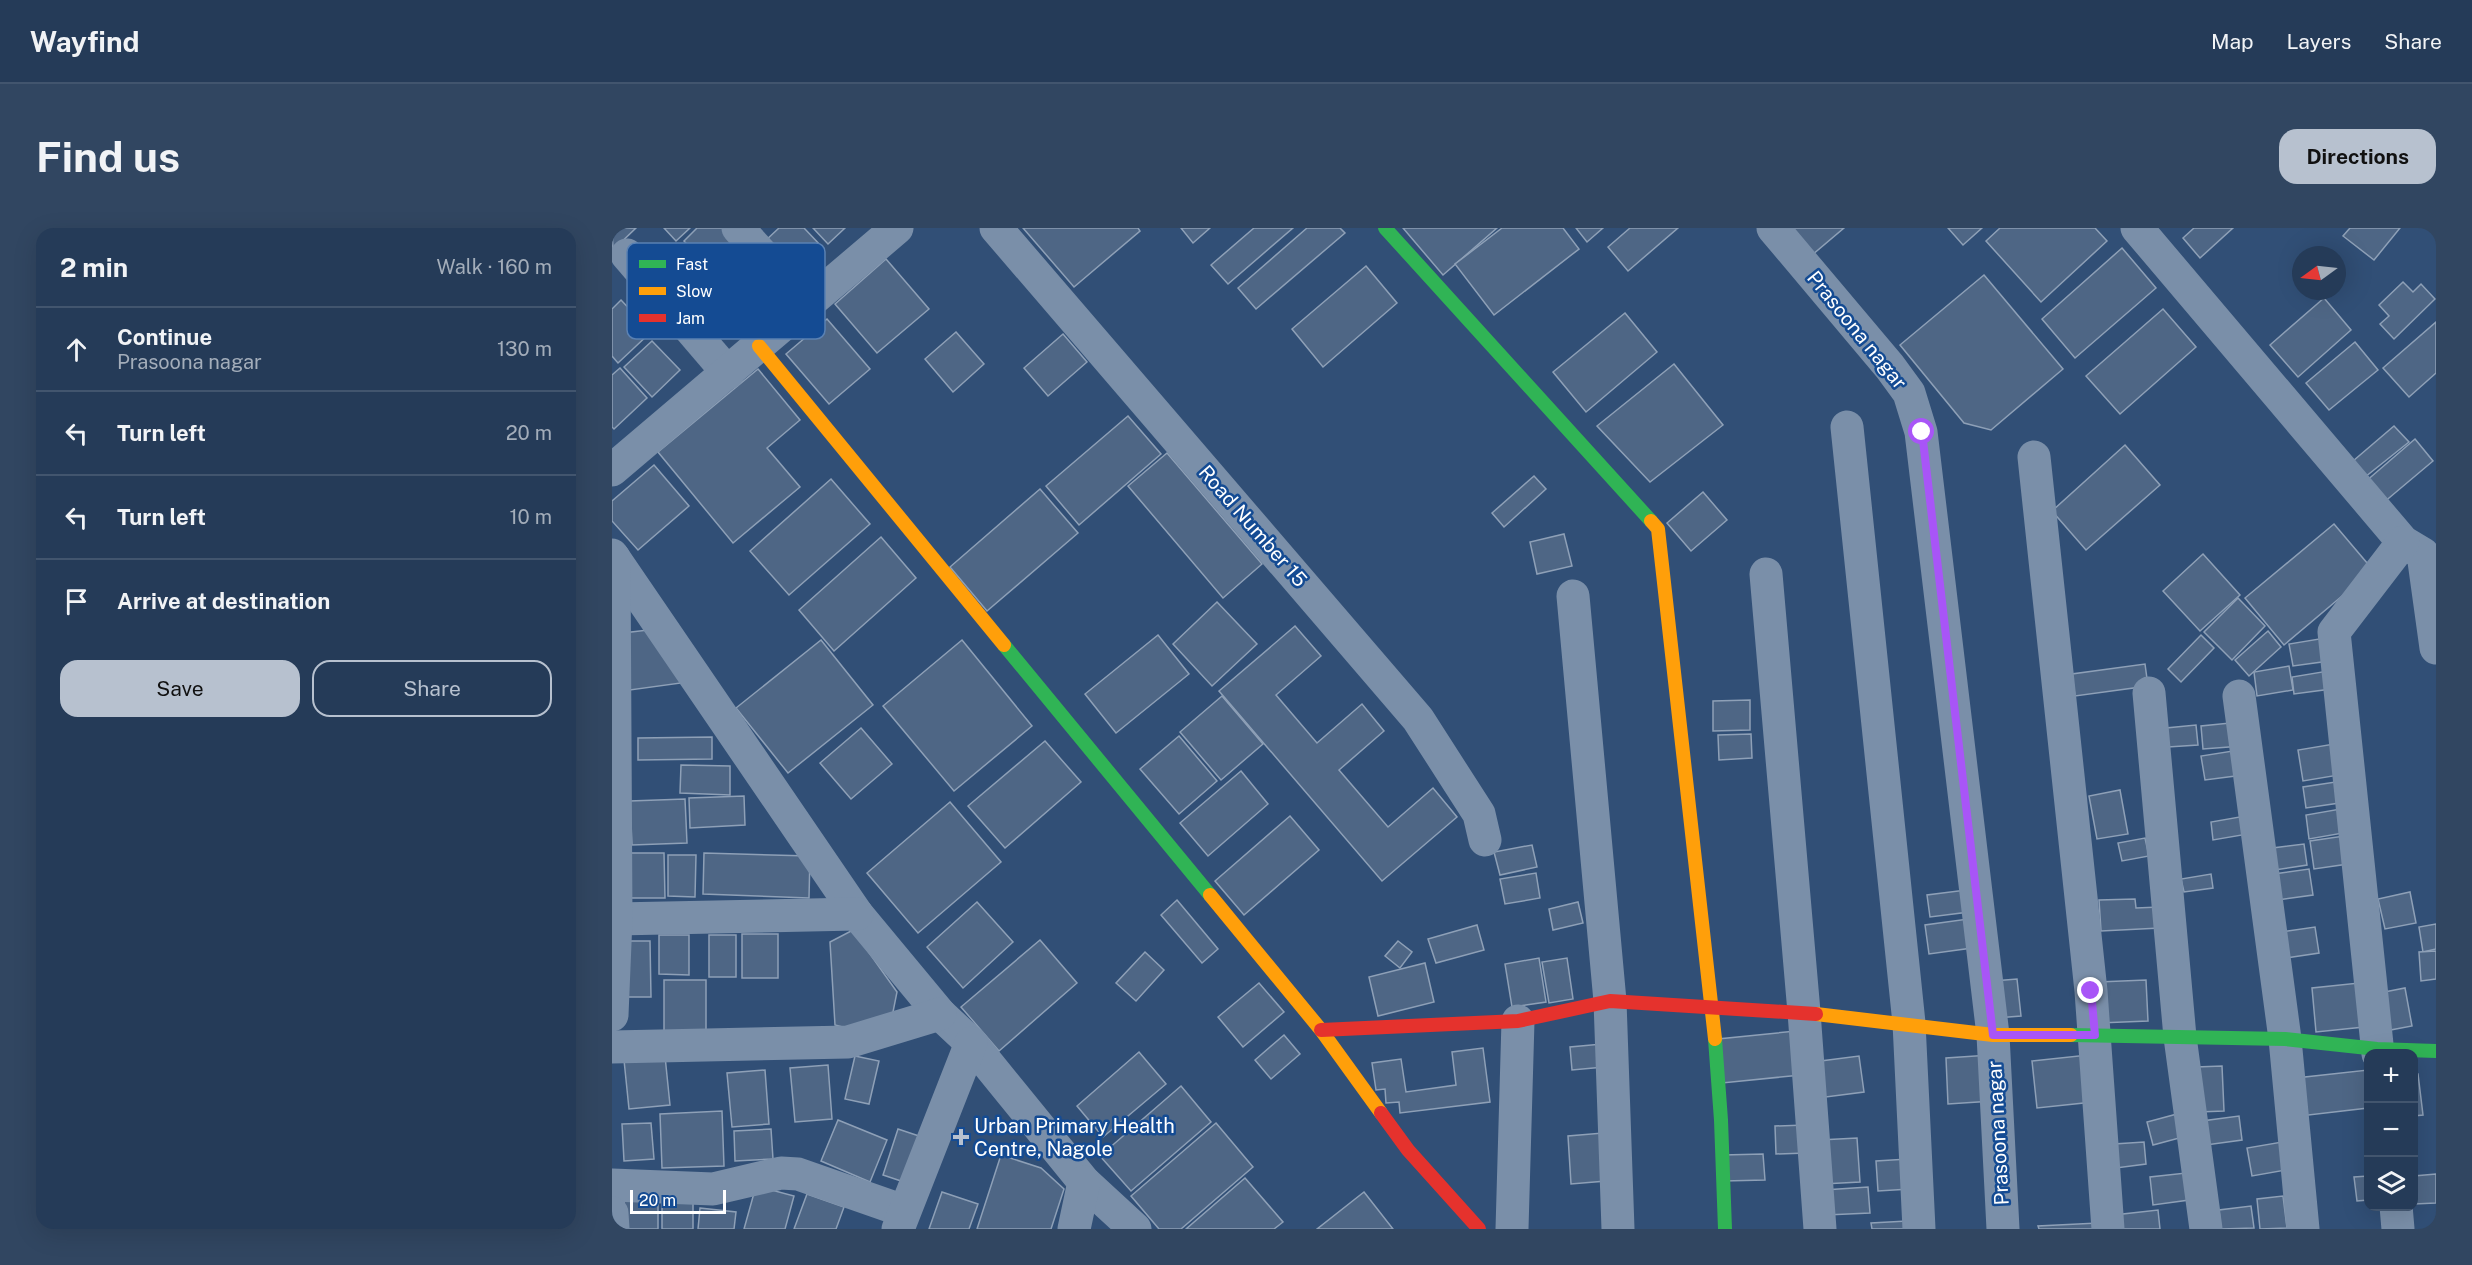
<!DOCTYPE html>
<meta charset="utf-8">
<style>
body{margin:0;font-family:"Public Sans",sans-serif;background:#314661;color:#f1f3f6}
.controls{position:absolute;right:18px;bottom:18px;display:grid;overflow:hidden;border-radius:12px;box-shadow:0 6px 24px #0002}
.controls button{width:54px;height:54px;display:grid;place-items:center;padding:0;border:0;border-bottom:2px solid #42556e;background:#253b58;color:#f1f3f6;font:30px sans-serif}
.compass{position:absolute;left:1680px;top:18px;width:54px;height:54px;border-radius:50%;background:#253b58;box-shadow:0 6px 24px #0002;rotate:255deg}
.scale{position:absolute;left:18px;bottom:15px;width:96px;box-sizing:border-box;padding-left:6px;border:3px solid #fff;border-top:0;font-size:16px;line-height:21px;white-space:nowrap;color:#fff;-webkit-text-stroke:4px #144b93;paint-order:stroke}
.stop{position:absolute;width:18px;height:18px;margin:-14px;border:4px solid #a855f7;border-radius:50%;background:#fff}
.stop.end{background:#a855f7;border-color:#fff;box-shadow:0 2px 6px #0008}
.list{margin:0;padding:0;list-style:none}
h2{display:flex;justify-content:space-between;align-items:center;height:78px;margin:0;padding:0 24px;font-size:26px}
h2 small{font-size:20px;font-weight:400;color:#a3adba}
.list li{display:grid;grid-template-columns:39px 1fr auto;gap:18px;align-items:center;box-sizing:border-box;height:84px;padding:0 24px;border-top:2px solid #42556e}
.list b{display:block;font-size:22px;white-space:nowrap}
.list p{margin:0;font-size:20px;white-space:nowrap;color:#a3adba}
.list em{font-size:20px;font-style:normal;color:#a3adba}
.actions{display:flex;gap:12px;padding:18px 24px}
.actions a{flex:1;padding:14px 0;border:2px solid #b7c1cf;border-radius:18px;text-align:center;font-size:21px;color:#b7c1cf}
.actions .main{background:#b7c1cf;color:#111}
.icon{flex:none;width:33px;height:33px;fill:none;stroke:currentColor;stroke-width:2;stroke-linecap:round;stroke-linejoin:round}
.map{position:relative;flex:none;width:1824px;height:1001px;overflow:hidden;border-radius:18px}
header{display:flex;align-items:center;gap:36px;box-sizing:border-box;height:84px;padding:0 30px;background:#253b58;border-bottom:2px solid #42556e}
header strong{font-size:28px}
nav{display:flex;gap:33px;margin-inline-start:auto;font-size:21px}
.intro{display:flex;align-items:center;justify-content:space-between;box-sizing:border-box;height:144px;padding:0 36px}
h1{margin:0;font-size:42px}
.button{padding:15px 27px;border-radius:18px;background:#b7c1cf;color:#111;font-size:21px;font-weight:700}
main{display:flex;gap:36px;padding:0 36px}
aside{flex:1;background:#253b58;border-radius:18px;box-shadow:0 6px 24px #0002}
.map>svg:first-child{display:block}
</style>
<header>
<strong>Wayfind</strong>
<nav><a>Map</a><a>Layers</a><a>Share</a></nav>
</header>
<div class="intro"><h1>Find us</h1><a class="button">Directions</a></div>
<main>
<aside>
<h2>2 min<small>Walk · 160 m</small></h2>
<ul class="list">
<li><svg class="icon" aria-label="ahead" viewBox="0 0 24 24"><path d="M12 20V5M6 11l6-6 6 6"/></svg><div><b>Continue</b><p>Prasoona nagar</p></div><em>130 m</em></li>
<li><svg class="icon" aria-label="left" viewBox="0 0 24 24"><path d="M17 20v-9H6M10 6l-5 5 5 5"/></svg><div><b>Turn left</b></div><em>20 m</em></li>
<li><svg class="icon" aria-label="left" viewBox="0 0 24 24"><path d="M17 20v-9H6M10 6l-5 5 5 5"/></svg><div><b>Turn left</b></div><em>10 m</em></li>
<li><svg class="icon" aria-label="arrive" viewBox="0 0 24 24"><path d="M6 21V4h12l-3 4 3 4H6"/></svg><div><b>Arrive at destination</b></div></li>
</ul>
<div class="actions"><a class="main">Save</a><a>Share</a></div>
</aside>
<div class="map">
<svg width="1824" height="1001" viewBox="0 0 1824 1001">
<rect width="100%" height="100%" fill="#314f76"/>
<g fill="#4e6685" stroke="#8ea0b7" stroke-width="1.5">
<polygon points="0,0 24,0 1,22"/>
<polygon points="52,0 78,0 64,13"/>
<polygon points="85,0 117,0 132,15 101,44 72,13"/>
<polygon points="167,0 192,0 210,19 182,46 152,14"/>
<polygon points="201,0 233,0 216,16"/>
<polygon points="411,0 526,0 528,3 462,59"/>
<polygon points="569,0 598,0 581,15"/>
<polygon points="642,0 681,0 616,56 599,37"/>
<polygon points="695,0 728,0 733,5 644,81 626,60"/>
<polygon points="791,0 885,0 831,47"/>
<polygon points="890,0 951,0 967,21 882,87 843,36"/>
<polygon points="964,0 991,0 975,14"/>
<polygon points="1018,0 1066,0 1016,43 996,19"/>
<polygon points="1177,0 1232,0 1200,27"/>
<polygon points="1336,0 1370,0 1351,17"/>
<polygon points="1388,0 1483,0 1495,13 1429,74 1374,13"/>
<polygon points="1582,0 1621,0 1588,30 1571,10"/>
<polygon points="1738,0 1788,0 1762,32 1731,8"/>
<polygon points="1510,20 1544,60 1463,130 1430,91"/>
<polygon points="274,31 317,81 265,125 223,76"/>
<polygon points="754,38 785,75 711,139 680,101"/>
<polygon points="1372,47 1451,141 1379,202 1352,195 1288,117"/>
<polygon points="1791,54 1801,64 1809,56 1823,71 1782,111 1768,96 1777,88 1767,77"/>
<polygon points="1712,70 1739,102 1686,149 1658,117"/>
<polygon points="9,72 39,104 6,135 0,128 0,81"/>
<polygon points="1551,81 1584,119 1508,186 1474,148"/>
<polygon points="1013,85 1045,124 974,184 941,144"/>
<polygon points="215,91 258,141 217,176 174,126"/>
<polygon points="1824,94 1824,145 1797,169 1771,140"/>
<polygon points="344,104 372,136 341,164 313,131"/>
<polygon points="451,106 475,134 436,168 412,140"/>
<polygon points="40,113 68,142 40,169 12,139"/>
<polygon points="1743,114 1766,142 1717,182 1694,155"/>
<polygon points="1062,136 1111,197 1038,254 985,198"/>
<polygon points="8,140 35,170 2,201 0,199 0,147"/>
<polygon points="146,141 188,192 155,220 188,259 121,315 46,224"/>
<polygon points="516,188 549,226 467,297 434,258"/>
<polygon points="1782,198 1797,214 1748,253 1734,239"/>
<polygon points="1803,211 1821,233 1771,275 1753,254"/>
<polygon points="1513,217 1548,257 1474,322 1440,283"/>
<polygon points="555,225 650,336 611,370 516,258"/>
<polygon points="42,237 77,278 26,322 0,293 0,273"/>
<polygon points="922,248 934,261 892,299 880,285"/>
<polygon points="219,251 258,296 177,367 138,323"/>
<polygon points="428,261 466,305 375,383 338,339"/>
<polygon points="1091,264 1115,292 1079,323 1055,295"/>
<polygon points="1722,296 1761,342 1672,417 1633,370"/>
<polygon points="952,306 960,338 925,346 918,314"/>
<polygon points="269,309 304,350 222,423 187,382"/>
<polygon points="1591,326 1628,367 1588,403 1551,363"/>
<polygon points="1626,370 1653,398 1620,432 1592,404"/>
<polygon points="605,374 645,416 600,458 561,416"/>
<polygon points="683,398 709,428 664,467 705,515 750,476 772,503 727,542 776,599 821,560 845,589 770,653 607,463"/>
<polygon points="36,402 69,455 18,462 11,405"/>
<polygon points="1656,403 1669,419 1637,448 1623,432"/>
<polygon points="546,407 577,446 504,505 473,466"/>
<polygon points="1589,407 1602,420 1569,454 1556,441"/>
<polygon points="1713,410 1717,433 1681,438 1677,416"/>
<polygon points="209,412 261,477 176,545 124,480"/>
<polygon points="350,412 420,498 342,563 271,478"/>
<polygon points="1533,436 1536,458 1463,468 1460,446"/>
<polygon points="1677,438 1681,462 1645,468 1642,444"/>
<polygon points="1716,443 1719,461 1682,466 1680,449"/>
<polygon points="610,468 651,516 609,552 568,504"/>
<polygon points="1138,472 1138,502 1101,503 1101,473"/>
<polygon points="1628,494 1630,518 1591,521 1589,498"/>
<polygon points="1584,497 1586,517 1556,519 1554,500"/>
<polygon points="249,500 280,536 239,571 208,535"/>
<polygon points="1139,506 1140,530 1107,532 1106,507"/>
<polygon points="567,508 605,553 567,586 528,541"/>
<polygon points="100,509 100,531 26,532 26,510"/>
<polygon points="433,513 469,554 393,620 356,578"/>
<polygon points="1722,516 1727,547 1691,553 1686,522"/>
<polygon points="1627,522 1631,547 1593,552 1589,528"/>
<polygon points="69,537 118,538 118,567 68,565"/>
<polygon points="629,543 656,576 596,628 568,595"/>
<polygon points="1730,553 1734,574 1694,580 1691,559"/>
<polygon points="1508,562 1516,606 1485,611 1477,568"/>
<polygon points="132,568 133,597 78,600 77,570"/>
<polygon points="73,571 75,615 20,617 18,573"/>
<polygon points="338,574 389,634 306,705 255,645"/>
<polygon points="1734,580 1737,604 1697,611 1694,587"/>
<polygon points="678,588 707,622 632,687 603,653"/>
<polygon points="1633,588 1636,606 1601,612 1599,594"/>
<polygon points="1732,608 1736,636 1702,641 1698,613"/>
<polygon points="1533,610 1537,628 1510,633 1506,615"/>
<polygon points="1692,616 1695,637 1656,643 1653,621"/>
<polygon points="920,617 925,639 888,647 882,624"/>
<polygon points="16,625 52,625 53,670 17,670"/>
<polygon points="92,625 198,628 197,670 91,666"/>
<polygon points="56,627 84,627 83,669 56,668"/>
<polygon points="1697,641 1701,667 1659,673 1655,647"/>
<polygon points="924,645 928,670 893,676 888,651"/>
<polygon points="1599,646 1601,660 1572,664 1569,651"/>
<polygon points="1354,662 1357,684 1318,689 1315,667"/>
<polygon points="1798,664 1804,695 1773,701 1766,671"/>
<polygon points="1523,671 1524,680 1547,679 1548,700 1489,703 1487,672"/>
<polygon points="565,672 606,721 590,735 549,687"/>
<polygon points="365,674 401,714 351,760 315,719"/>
<polygon points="966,674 971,695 941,702 937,681"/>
<polygon points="1356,691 1360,720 1317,726 1313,697"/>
<polygon points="1824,696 1824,721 1811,724 1807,699"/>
<polygon points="865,697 872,722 824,735 816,711"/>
<polygon points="1703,699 1707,725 1667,731 1663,705"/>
<polygon points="241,702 285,764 280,789 242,802 223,797 218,714"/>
<rect x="130" y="706" width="36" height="44"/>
<polygon points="47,707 77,707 77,747 47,746"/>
<rect x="97" y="707" width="27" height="42"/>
<polygon points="428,712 465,755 387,823 349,779"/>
<polygon points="6,713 38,713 39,769 6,769"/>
<polygon points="786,713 800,724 788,740 773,728"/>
<polygon points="1824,723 1824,751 1809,753 1807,724"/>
<polygon points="533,724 552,742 524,773 504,755"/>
<polygon points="927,730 934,774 900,779 893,736"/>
<polygon points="955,730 961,771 937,775 930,734"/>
<polygon points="813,735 822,774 766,788 757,749"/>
<polygon points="1405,751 1409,788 1384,790 1381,753"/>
<rect x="52" y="752" width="42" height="51"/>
<polygon points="1534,752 1536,793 1487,795 1486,754"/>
<polygon points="647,755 672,784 631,819 606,789"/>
<polygon points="1747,755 1752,799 1704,804 1700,760"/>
<polygon points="1793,760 1800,798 1773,803 1767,765"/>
<polygon points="1184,803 1189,847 1110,855 1106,811"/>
<polygon points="672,807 688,826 659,851 643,832"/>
<polygon points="990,816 992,839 960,842 958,819"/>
<polygon points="871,820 878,874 788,885 787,874 774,875 773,861 764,862 760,835 789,831 794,864 844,857 840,824"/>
<polygon points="527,824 554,856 491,909 465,878"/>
<polygon points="1378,827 1381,873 1336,876 1334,830"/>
<polygon points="1476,827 1481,874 1425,880 1420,833"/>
<polygon points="53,828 58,877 17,881 12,832"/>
<polygon points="243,828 267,833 257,876 233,871"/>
<polygon points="1247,828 1252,864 1206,870 1201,834"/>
<polygon points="216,837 220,891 183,894 178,840"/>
<polygon points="1610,838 1612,883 1586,884 1584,839"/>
<polygon points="153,842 157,896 120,899 115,845"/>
<polygon points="1756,842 1756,880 1688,888 1684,850"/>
<polygon points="1802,846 1806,846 1811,887 1802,888"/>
<polygon points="569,858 599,894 519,963 488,928"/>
<polygon points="110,883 112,938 50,940 48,886"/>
<polygon points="1565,886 1571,909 1541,917 1535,894"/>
<polygon points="1627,888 1630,912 1594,917 1590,893"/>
<polygon points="226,892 275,912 258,954 209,933"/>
<polygon points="39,895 42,931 12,933 10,896"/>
<polygon points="604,895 641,939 569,1001 547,1001 519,968"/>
<polygon points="1193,897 1194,925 1164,926 1163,898"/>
<polygon points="159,901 161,931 123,933 122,903"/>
<polygon points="286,901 313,910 298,956 271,947"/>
<polygon points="991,905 994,953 959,956 956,908"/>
<polygon points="1245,910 1248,954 1211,956 1208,912"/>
<polygon points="1532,914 1534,936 1504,940 1502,916"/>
<polygon points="1670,914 1674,942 1640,948 1635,920"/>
<polygon points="1151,926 1153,952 1112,953 1111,927"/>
<polygon points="389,927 429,940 452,961 439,1001 365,1001"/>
<polygon points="1296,931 1298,961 1266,963 1264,933"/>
<polygon points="1574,945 1577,972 1541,977 1538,949"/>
<polygon points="1824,946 1824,975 1802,976 1802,948"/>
<polygon points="1756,948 1756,972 1745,973 1742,949"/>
<polygon points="633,950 671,994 662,1001 574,1001"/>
<polygon points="144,958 182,968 173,1001 132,1001"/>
<polygon points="1256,959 1258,985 1214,987 1212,962"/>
<polygon points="330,964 366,976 357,1001 317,1001"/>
<polygon points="752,964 781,1001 705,1001"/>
<polygon points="195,966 232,979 224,1001 182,1001"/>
<polygon points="1671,968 1675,1000 1648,1001 1645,971"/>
<rect x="12" y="971" width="34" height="30"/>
<rect x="50" y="974" width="31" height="27"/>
<polygon points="1639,978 1642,1000 1609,1001 1607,982"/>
<polygon points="88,980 124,984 122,1001 86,1001"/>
<polygon points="1546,982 1548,1001 1504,1001 1502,987"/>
<polygon points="1295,993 1296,1001 1260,1001 1259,995"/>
<polygon points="1486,995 1487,1001 1427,1001 1426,998"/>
</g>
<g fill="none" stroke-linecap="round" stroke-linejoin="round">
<g stroke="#7a8fa9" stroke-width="33">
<polyline points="126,0 195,76"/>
<polyline points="384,0 806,491 867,586 873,612"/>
<polyline points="1161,0 1278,139 1297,165 1309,204 1381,807 1391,1001"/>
<polyline points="1525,0 1791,314 1811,326 1824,420"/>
<polyline points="15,27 116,145"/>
<polyline points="1235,199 1297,795 1307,1001"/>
<polyline points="1422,229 1479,763 1496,1001"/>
<polyline points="0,242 285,0"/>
<polyline points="0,327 245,686 328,786 359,815 472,954 523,1001"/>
<polyline points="1154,346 1192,784 1208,1001"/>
<polyline points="961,368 998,773 1006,1001"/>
<polyline points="1537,465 1568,809 1594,1001"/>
<polyline points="1627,468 1673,811 1691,1001"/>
<polyline points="4,691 245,686"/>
<polyline points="0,787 4,691 2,330"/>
<polyline points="0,819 236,814 328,786"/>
<polyline points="1766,826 1722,404 1791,314"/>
<polyline points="0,957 101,961 169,945 186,946 292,983"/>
<polyline points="1784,978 1786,1001"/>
<polyline points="0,985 1,1001"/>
<polyline points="286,1001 359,815"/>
<polyline points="462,1001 472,954"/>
<polyline points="900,1001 906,793"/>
</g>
<g stroke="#30b455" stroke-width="14">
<polyline points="773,0 1039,293"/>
<polyline points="392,417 598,667"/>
<polyline points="1459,807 1673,811 1765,821 1824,823"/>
<polyline points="1103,811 1109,892 1113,1001"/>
</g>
<g stroke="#ff9f0a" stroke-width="14">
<polyline points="147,118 392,417"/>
<polyline points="1039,293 1046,301 1103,811"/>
<polyline points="598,667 709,802 769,885"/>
<polyline points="1204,786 1381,807 1459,807"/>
</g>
<g stroke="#e5322d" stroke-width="14">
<polyline points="709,802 906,793 998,773 1204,786"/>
<polyline points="769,885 796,922 867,1001"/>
</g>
</g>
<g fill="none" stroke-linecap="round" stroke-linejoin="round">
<polyline stroke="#a855f7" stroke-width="8" points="1310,204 1381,807 1483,807 1479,763"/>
</g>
<path fill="#b7c1cf" stroke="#144b93" stroke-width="2" d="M346 900h6v6h6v6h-6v6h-6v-6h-6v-6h6z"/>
<g text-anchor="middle" stroke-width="5" stroke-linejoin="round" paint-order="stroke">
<g font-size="20" fill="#fff" stroke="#144b93">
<text transform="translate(1245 102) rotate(51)" y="7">Prasoona nagar</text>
<text transform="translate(641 298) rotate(49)" y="7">Road Number 15</text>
<text transform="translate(1386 905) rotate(-93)" y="7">Prasoona nagar</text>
</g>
<g font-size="20" fill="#fff" stroke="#144b93" text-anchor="start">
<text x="362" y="905">Urban Primary Health<tspan x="362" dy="23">Centre, Nagole</tspan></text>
</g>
</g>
<rect x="15" y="15" width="198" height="96" rx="9" fill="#144b93" stroke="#5a81b3" stroke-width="1.5"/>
<rect x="27" y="32" width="27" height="8" fill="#30b455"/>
<rect x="27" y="59" width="27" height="8" fill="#ff9f0a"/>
<rect x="27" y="86" width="27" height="8" fill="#e5322d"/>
<g font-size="16" fill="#fff">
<text x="64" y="42">Fast</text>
<text x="64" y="69">Slow</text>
<text x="64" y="96">Jam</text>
</g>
</svg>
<div class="controls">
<button>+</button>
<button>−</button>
<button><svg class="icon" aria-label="layers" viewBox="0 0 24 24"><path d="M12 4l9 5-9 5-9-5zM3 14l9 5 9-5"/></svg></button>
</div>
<svg class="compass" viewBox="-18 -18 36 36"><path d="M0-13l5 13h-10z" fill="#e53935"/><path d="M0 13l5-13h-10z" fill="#a3adba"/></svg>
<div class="scale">20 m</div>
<div class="stop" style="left:1310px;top:204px"></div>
<div class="stop end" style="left:1479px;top:763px"></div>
</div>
</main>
